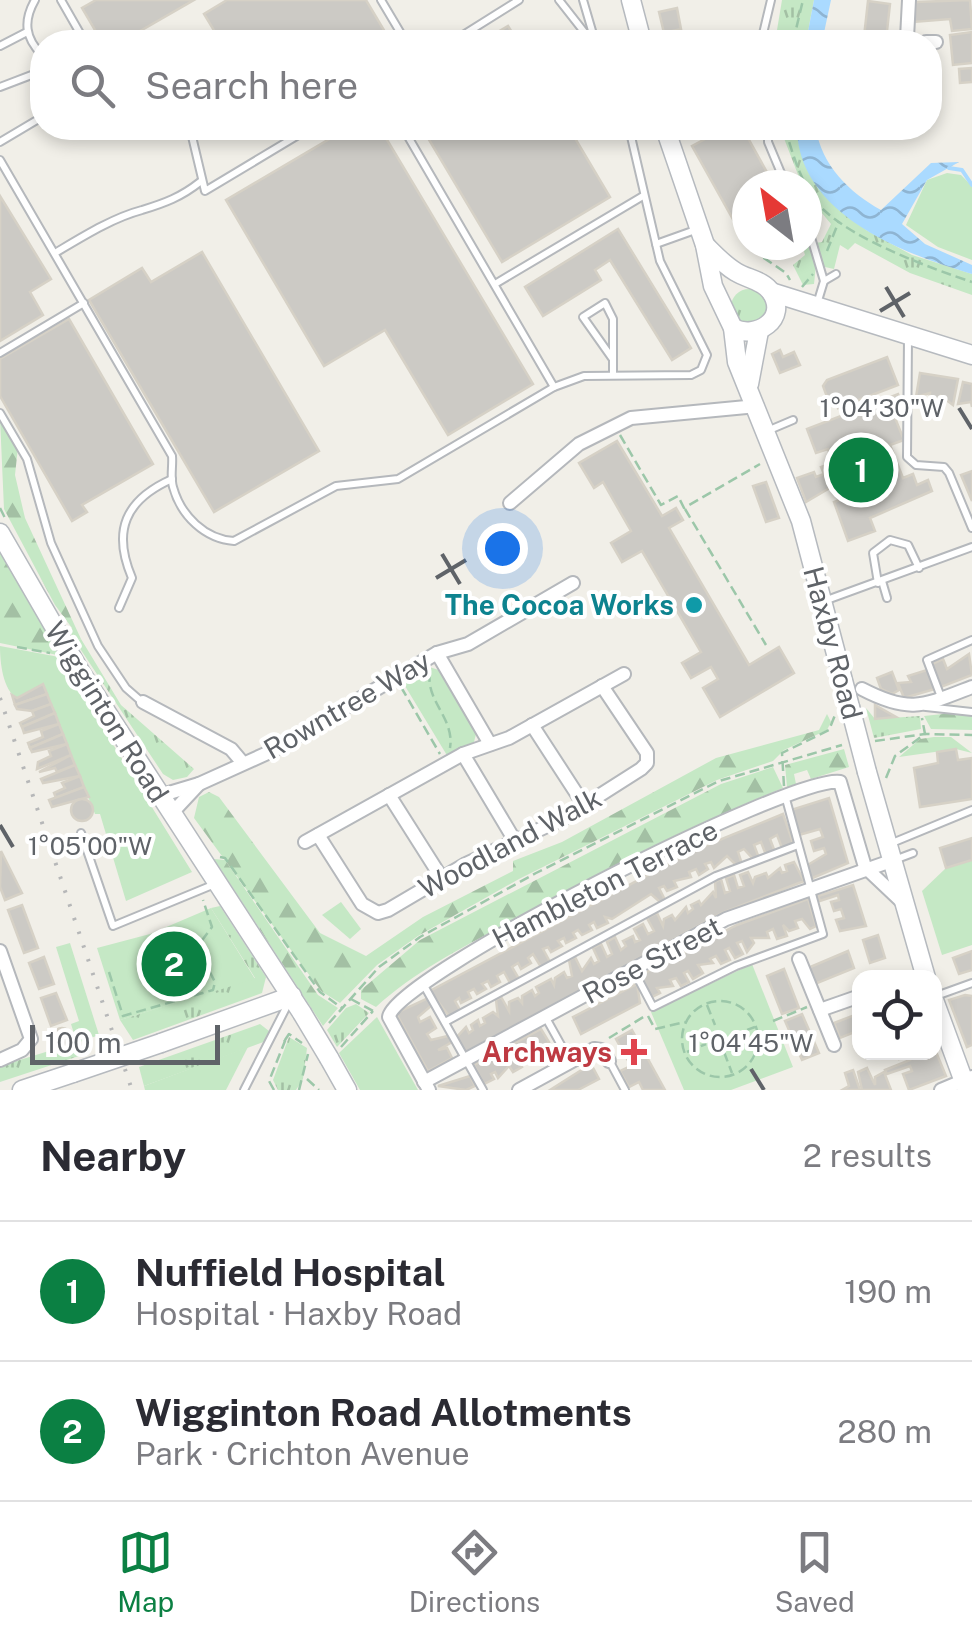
<!DOCTYPE html>
<meta charset="utf-8">
<style>
body{margin:0;font-family:"Public Sans",sans-serif;background:#f7f7f7;color:#2b2b33}
.controls{position:absolute;right:30px;bottom:30px;display:grid;overflow:hidden;border-radius:20px;box-shadow:0 5px 15px #0003}
.controls button{width:90px;height:90px;display:grid;place-items:center;padding:0;border:0;border-bottom:2px solid #e1e1e2;background:#fff;color:#2b2b33;font:50px sans-serif}
.compass{position:absolute;left:732px;top:170px;width:90px;height:90px;border-radius:50%;background:#fff;box-shadow:0 5px 15px #0003;rotate:329deg}
.scale{position:absolute;left:30px;bottom:25px;width:190px;box-sizing:border-box;padding-left:10px;border:5px solid #5f6368;border-top:0;font-size:28px;line-height:35px;white-space:nowrap;color:#5f6368;-webkit-text-stroke:8px #fff;paint-order:stroke}
.you{position:absolute;left:502px;top:548px;width:35px;height:35px;margin:-25px;border:8px solid #fff;border-radius:50%;background:#1a73e8;box-shadow:0 0 0 15px #1a73e833}
.badge{display:grid;place-items:center;width:65px;height:65px;border-radius:50%;background:#0b8043;color:#fff;font-size:32px;font-weight:700}
.pin{position:absolute;translate:-50% -50%;border:5px solid #fff;box-shadow:0 2px 10px #0006}
.list{margin:0;padding:0;list-style:none}
h2{display:flex;justify-content:space-between;align-items:center;height:130px;margin:0;padding:0 40px;font-size:42px}
h2 small{font-size:32px;font-weight:400;color:#7c7c81}
.list li{display:grid;grid-template-columns:65px 1fr auto;gap:30px;align-items:center;box-sizing:border-box;height:140px;padding:0 40px;border-top:2px solid #e1e1e2}
.list b{display:block;font-size:38px;white-space:nowrap}
.list p{margin:0;font-size:32px;white-space:nowrap;color:#7c7c81}
.list em{font-size:32px;font-style:normal;color:#7c7c81}
.icon{flex:none;width:55px;height:55px;fill:none;stroke:currentColor;stroke-width:2;stroke-linecap:round;stroke-linejoin:round}
.map{position:relative;flex:none;width:972px;height:1090px;overflow:hidden}
.search{position:absolute;background:#fff;box-shadow:0 5px 15px #0003;left:30px;right:30px;top:30px;height:110px;display:flex;align-items:center;gap:25px;box-sizing:border-box;padding:0 35px;border-radius:40px;color:#7c7c81;font-size:38px}
.sheet{height:410px;background:#fff}
nav{display:flex;justify-content:space-around;align-items:center;box-sizing:border-box;height:140px;border-top:2px solid #e1e1e2;background:#fff;font-size:28px;color:#7c7c81}
nav a{display:grid;justify-items:center;gap:5px}
nav .on{color:#0b8043}
.map>svg:first-child{display:block}
</style>
<div class="map">
<svg width="972" height="1090" viewBox="0 0 972 1090">
<defs>
<pattern id="grass-tufts" width="24" height="20" patternUnits="userSpaceOnUse" patternTransform="scale(2.5)"><rect width="24" height="20" fill="#c5e8c5"/><path d="M3 7l-1-3M5 7V3M7 7l1-3M15 17l-1-3M17 17v-4M19 17l1-3" fill="none" stroke="#a3c0a4"/></pattern>
<pattern id="forest-firs" width="22" height="20" patternUnits="userSpaceOnUse" patternTransform="scale(2.5)"><rect width="22" height="20" fill="#c5e8c5"/><path d="M5 1l3.5 6h-7zM16 11l3.5 6h-7z" fill="#a3c0a4"/></pattern>
<pattern id="water-waves" width="16" height="10" patternUnits="userSpaceOnUse" patternTransform="scale(2.5)"><rect width="16" height="10" fill="#aadaff"/><path d="M0 5q4-4 8 0t8 0" fill="none" stroke="#8eb4d2"/></pattern>
</defs>
<rect width="100%" height="100%" fill="#f1efe8"/>
<g fill="url(#grass-tufts)">
<polygon points="782,0 814,0 806,42 775,42"/>
<polygon points="772,128 797,128 797,136 866,230 912,255 972,274 972,295 910,273 855,243 848,250 840,245 834,269 816,265 814,284 803,285 793,265 805,255 802,245 822,242 831,224 812,201 807,185 802,185 780,128 772,131"/>
<circle cx="749" cy="307" r="18"/>
<polygon points="81,639 121,705 194,769 187,777 173,780 163,774 75,641"/>
<polygon points="866,708 875,719 920,716 921,729 874,738"/>
<polygon points="220,906 266,977 262,993 133,1040 120,1020 255,978 211,908"/>
<polygon points="356,1004 369,1013 337,1047 327,1030 346,1008"/>
<polygon points="260,1024 269,1031 266,1041 144,1086 139,1067"/>
<polygon points="289,1037 307,1048 303,1079 296,1090 278,1090 273,1080"/>
<polygon points="75,1043 79,1056 0,1082 0,1066"/>
</g>
<g fill="url(#forest-firs)">
<polygon points="0,418 18,447 15,475 25,518 81,639 75,641 69,630 72,628 55,605 4,509"/>
<polygon points="0,543 62,656 0,643"/>
<polygon points="952,713 972,714 972,730 931,729 924,716"/>
<polygon points="827,714 831,722 827,730 784,750 773,761 717,780 519,879 418,936 377,965 340,1003 321,991 194,818 199,797 209,792 219,797 320,933 366,956 423,917 513,871 513,861 562,842 716,758 819,730"/>
<polygon points="934,737 951,737 972,753 956,749 899,757 920,739"/>
<polygon points="844,749 849,767 811,779 807,770 794,774 796,784 787,787 785,765"/>
<path d="M773 767 783 788C687 827 596 873 506 924 460 949 414 972 376 1007L361 999V990L420 940 721 784Z"/>
<polygon points="214,859 225,860 318,995 338,1008 323,1026"/>
</g>
<g fill="#c5e8c5">
<polygon points="947,173 961,175 972,186 972,260 938,247 906,225 927,180"/>
<path d="M0 646 59 657 192 872 126 901 100 814H95L43 684 17 698C3 690 0 663 0 646Z"/>
<polygon points="426,666 442,671 477,730 474,742 448,757 402,681"/>
<polygon points="972,860 972,945 942,955 922,891 946,868"/>
<polygon points="341,902 361,929 350,939 322,915"/>
<polygon points="211,908 255,979 120,1020 97,948 150,934"/>
<polygon points="70,943 99,1035 77,1043 71,1024 79,1021 56,947"/>
<polygon points="752,964 793,1067 731,1090 684,1090 651,1012"/>
<polygon points="377,1017 418,1090 360,1090 339,1053"/>
<polygon points="248,1047 226,1090 145,1090 144,1086"/>
</g>
<g fill="url(#water-waves)">
<polygon points="814,0 831,0 822,42 806,42"/>
<path d="M797 128H816C821 165 850 193 881 210L931 163 959 162 927 180 902 224 925 244 972 265V274C904 254 798 214 797 128Z"/>
</g>
<g fill="none" stroke-linecap="round" stroke-linejoin="round">
<polyline stroke="#aadaff" stroke-width="4" points="949,168 962,170 972,185"/>
</g>
<g fill="#cccac5" stroke="#d6d1c6" stroke-width="2.5">
<polygon points="96,0 194,0 121,42 102,42 82,8"/>
<polygon points="227,0 366,0 391,42 221,42 204,14"/>
<polygon points="970,0 972,29 952,31 950,19 914,22 916,2"/>
<polygon points="868,1 890,4 886,40 864,37"/>
<polygon points="677,8 681,29 664,33 659,12"/>
<polygon points="508,26 518,42 481,42"/>
<polygon points="972,32 972,63 953,65 950,35"/>
<polygon points="972,68 972,82 960,83 959,69"/>
<polygon points="348,128 380,128 533,384 448,435 385,330 324,366 226,200"/>
<polygon points="422,128 569,128 610,197 502,262"/>
<polygon points="726,128 761,128 748,138 774,185 747,185 747,245 754,245 749,248 692,146"/>
<polygon points="0,196 51,279 30,292 43,315 0,341"/>
<polygon points="618,229 691,348 672,360 610,260 595,270 601,280 543,316 525,287"/>
<polygon points="202,252 319,451 214,512 89,300 142,268 151,282"/>
<polygon points="69,319 153,464 82,505 87,512 72,521 0,396 0,359"/>
<polygon points="780,350 783,357 794,352 800,365 780,373 772,354"/>
<polygon points="887,357 898,385 838,408 836,402 830,405 823,386 827,380"/>
<polygon points="920,373 958,379 953,405 941,396 939,406 929,404 930,393 916,397"/>
<polygon points="963,382 972,384 972,407 971,402 958,404"/>
<polygon points="898,394 904,409 893,413 904,440 890,445 903,478 913,474 917,485 928,480 932,491 870,518 875,531 848,541 834,502 845,498 840,482 806,502 797,478 814,472 816,477 824,474 821,467 833,463 828,449 816,453 807,429"/>
<polygon points="617,441 662,516 676,508 683,520 669,528 749,665 779,647 794,673 720,717 703,688 718,679 711,667 691,678 682,663 701,652 642,551 622,562 611,543 631,531 603,482 594,488 579,463"/>
<polygon points="972,471 972,501 961,475"/>
<polygon points="766,482 779,518 766,522 753,486"/>
<polygon points="969,654 972,675 941,687 932,664 943,659 947,669"/>
<polygon points="927,670 935,689 904,698 898,683 911,682 908,676"/>
<polygon points="892,672 899,690 892,694 881,689 877,678"/>
<polygon points="43,684 47,694 15,705 12,695 17,698"/>
<polygon points="47,694 51,704 32,711 17,709 15,705"/>
<polygon points="51,704 55,713 22,727 20,723 34,716 32,711"/>
<polygon points="875,705 896,717 875,719"/>
<polygon points="55,713 59,724 24,733 22,727"/>
<polygon points="59,724 63,734 30,748 28,743 43,737 41,731"/>
<polygon points="63,734 67,744 32,752 30,748"/>
<polygon points="67,744 71,755 37,769 38,762 51,756 49,751"/>
<polygon points="956,749 958,760 972,758 972,799 920,807 914,768 938,763 937,752"/>
<polygon points="71,755 75,765 57,772 55,768 39,772"/>
<polygon points="75,765 80,776 43,783 41,779"/>
<polygon points="80,776 84,787 56,798 54,793 65,788 62,783"/>
<polygon points="84,787 89,797 52,807 49,800"/>
<polygon points="829,798 848,863 810,879 806,866 826,854 824,848 814,851 811,841 823,837 820,829 799,835 791,810"/>
<circle cx="82" cy="810" r="11"/>
<polygon points="783,814 793,843 782,848 777,835 770,839 775,852 766,855 761,842 754,845 759,858 754,860 744,849 738,852 742,864 737,866 727,856 714,868 711,862 705,864 708,869 699,875 696,869 689,872 691,877 674,881 677,887 667,891 664,886 659,888 665,900 661,903 651,894 612,919 605,917 608,923 597,928 594,922 589,925 592,930 582,935 578,930 573,933 576,938 566,943 564,938 558,941 562,946 551,952 548,947 543,949 550,962 541,967 533,954 528,958 531,963 521,969 518,963 512,967 519,979 510,983 504,972 497,976 500,982 491,987 488,981 482,984 486,989 477,994 474,989 468,992 471,998 461,1003 459,998 455,1001 460,1010 449,1016 430,991 695,850"/>
<polygon points="972,838 972,860 946,868 940,848"/>
<polygon points="1,851 22,893 5,900 0,887"/>
<polygon points="794,862 804,881 722,913 464,1053 456,1038 466,1027 469,1033 473,1030 471,1025 478,1020 480,1026 485,1023 483,1018 493,1012 498,1016 496,1000 501,997 509,1011 509,1002 518,998 522,1003 522,996 532,990 535,996 539,993 536,987 551,979 554,985 555,978 564,972 567,978 572,976 569,960 575,957 582,971 591,958 594,964 599,961 593,948 601,944 607,957 612,954 607,942 615,937 621,950 626,946 623,941 633,936 635,942 640,940 634,929 643,924 648,934 654,931 647,918 657,913 663,926 664,919 672,915 675,920 686,907 688,913 693,909 691,905 699,901 701,905 713,892 716,898 715,882 721,879 725,893 730,891 726,878 734,875 738,888 744,886 740,875 748,872 753,883 755,877 766,873 768,878 780,868 782,873 787,871 785,865"/>
<polygon points="853,885 866,926 840,931 836,920 844,918 841,909 834,911 831,902 839,900 838,895 820,901 818,896"/>
<polygon points="808,899 816,926 810,929 802,919 795,921 798,928 789,931 783,925 787,936 777,939 773,929 767,932 769,938 751,938 754,943 747,952 742,941 737,943 743,954 735,958 729,948 725,950 730,960 721,964 716,956 710,959 713,963 698,965 703,973 693,979 688,971 684,973 689,982 681,986 676,978 670,980 673,986 657,988 660,993 652,997 647,993 639,976 737,925"/>
<polygon points="22,905 38,948 24,953 8,910"/>
<polygon points="878,935 885,958 870,963 863,940"/>
<polygon points="848,951 854,968 815,984 808,968"/>
<polygon points="972,951 972,970 959,974 953,958"/>
<polygon points="44,957 54,984 39,989 29,963"/>
<polygon points="784,969 799,1008 782,1014 767,976"/>
<polygon points="637,984 640,1003 581,1034 573,1017"/>
<polygon points="56,993 67,1020 51,1026 41,998"/>
<polygon points="965,995 972,996 972,1045 967,1047 949,1000"/>
<polygon points="428,998 432,1005 418,1017 420,1022 430,1017 436,1028 427,1034 431,1040 448,1036 452,1042 438,1050 447,1048 452,1058 428,1071 396,1013"/>
<polygon points="860,1013 860,1030 840,1038 834,1023"/>
<polygon points="802,1014 819,1053 802,1060 785,1021"/>
<circle cx="62" cy="1037" r="9"/>
<polygon points="541,1029 549,1042 544,1045 547,1050 532,1053 535,1058 526,1063 523,1058 519,1061 522,1067 513,1072 509,1066 498,1078 495,1072 491,1074 494,1079 484,1084 474,1065"/>
<polygon points="632,1030 665,1090 643,1090 639,1082 629,1087 620,1071 631,1066 616,1039"/>
<polygon points="934,1047 946,1076 909,1090 903,1074 912,1071 910,1066 887,1074 885,1070 910,1060 909,1056 899,1059 896,1052 934,1052"/>
<polygon points="591,1064 599,1079 578,1090 550,1090"/>
<polygon points="867,1068 875,1085 875,1077 884,1072 891,1090 862,1090 858,1072"/>
<polygon points="853,1070 860,1090 842,1090 849,1086 845,1073"/>
<polygon points="470,1076 475,1086 466,1090 438,1086"/>
</g>
<g fill="none" stroke-linecap="round" stroke-linejoin="round">
<defs>
<g id="lane">
<path d="M35 0C23 21 25 38 42 55"/>
<polyline points="61,0 85,42"/>
<polyline points="381,0 406,42"/>
<polyline points="559,0 592,42"/>
<polyline points="583,0 595,41"/>
<polyline points="452,42 519,0"/>
<polyline points="761,42 771,0"/>
<polyline points="0,46 27,32"/>
<polyline points="0,87 42,71"/>
<polyline points="190,128 205,191 310,128"/>
<polyline points="403,128 554,387"/>
<polyline points="768,128 768,142 786,185"/>
<polyline points="0,142 42,117"/>
<path d="M0 160 172 456C173 466 170 477 173 487 181 516 205 539 234 541L336 486 398 479 554 387 584 376 691 375 701 370 707 355 660 261 629 128"/>
<polyline points="807,224 824,281 817,304"/>
<polyline points="656,244 698,229"/>
<path d="M55 253C82 237 112 218 142 210 165 203 181 197 200 182"/>
<polyline points="824,281 836,274"/>
<polyline points="495,284 643,196"/>
<polyline points="908,338 907,457 916,465 944,467 949,473 972,528"/>
<polyline points="0,353 84,303"/>
<polyline points="612,358 583,317 605,303 613,319 613,375"/>
<polyline points="0,413 27,459 51,543 98,646 126,688 142,702"/>
<polyline points="767,431 793,420"/>
<polyline points="882,581 887,598"/>
<polyline points="878,583 873,553 890,540 908,545 919,568"/>
<polyline points="824,601 972,547"/>
<path d="M119 608 132 578C112 531 125 500 172 479"/>
<polyline points="941,697 927,660 972,640"/>
<polyline points="926,707 972,712"/>
<polyline points="81,833 113,926 215,884"/>
<polyline points="892,843 972,810"/>
<polyline points="897,859 913,853"/>
<polyline points="634,971 653,1007 736,966 823,934 786,799"/>
<polyline points="422,982 483,1090"/>
<polyline points="936,996 972,983"/>
<polyline points="546,1018 566,1054"/>
<polyline points="445,1022 716,876 798,845"/>
<polyline points="610,1062 625,1090"/>
<polyline points="244,1090 289,1002"/>
</g>
<g id="street">
<polyline points="909,0 907,38 913,42"/>
<polyline points="926,42 936,42"/>
<polyline points="510,503 579,444 631,418 757,406"/>
<polyline points="437,653 490,744"/>
<path d="M862 689C910 714 923 706 972 687"/>
<polyline points="143,702 231,749 242,762"/>
<polyline points="532,725 584,805"/>
<polyline points="463,754 515,841"/>
<polyline points="389,795 441,877"/>
<polyline points="159,796 199,784 272,751 437,653 468,644 573,583"/>
<polyline points="171,814 199,784"/>
<polyline points="318,835 362,904 378,913 388,910 466,864 564,818 641,769 647,763 647,753 602,686"/>
<polyline points="305,842 463,754 509,738 624,674"/>
<polyline points="0,951 31,1039 22,1050 0,1060"/>
<polyline points="799,959 834,1045"/>
<polyline points="820,1010 860,996"/>
<polyline points="424,1082 726,919 891,861"/>
<path d="M429 1090 389 1017C392 979 792 774 840 782L865 867 902 902"/>
<polyline points="519,1090 594,1049 601,1050 609,1061"/>
<polyline points="941,1090 972,1077"/>
</g>
<g id="secondary">
<polyline points="631,0 642,42"/>
<polyline points="665,128 705,245 713,286 733,328 737,362 801,521 850,707"/>
<path d="M705 245C715 255 724 265 736 272 747 279 763 280 771 292 789 319 756 340 733 328"/>
<polyline points="771,292 972,355"/>
<polyline points="749,384 759,331"/>
<polyline points="0,533 81,673 302,1013"/>
<polyline points="867,772 926,978"/>
<polyline points="934,1000 967,1090"/>
<polyline points="161,1043 292,996"/>
<polyline points="329,1058 347,1090"/>
<polyline points="22,1090 73,1073"/>
</g>
</defs>
<use href="#lane" stroke="#b5b8bc" stroke-width="10"/>
<use href="#street" stroke="#b5b8bc" stroke-width="16"/>
<use href="#secondary" stroke="#b6babf" stroke-width="21"/>
<g stroke="#9cc7a9" stroke-width="2.5" stroke-dasharray="10 5" stroke-linecap="butt">
<polyline points="793,42 803,0"/>
<path d="M785 128C793 155 803 191 825 211 857 241 930 268 972 282"/>
<polyline points="766,245 761,256 786,273 790,280"/>
<polyline points="827,251 839,221"/>
<polyline points="802,287 813,274"/>
<polyline points="620,435 661,505 678,496 684,508 760,464"/>
<polyline points="0,508 6,520"/>
<polyline points="685,509 766,645"/>
<polyline points="17,647 50,653"/>
<path d="M430 672C425 701 455 718 450 748"/>
<polyline points="401,687 440,754"/>
<polyline points="875,741 925,734 972,735"/>
<polyline points="886,778 895,756 925,734 922,718"/>
<polyline points="784,786 782,753 829,730 835,715"/>
<polyline points="220,857 225,858 320,992 342,1008"/>
<polyline points="109,972 123,1016 213,990 215,982 197,947 212,927 203,900"/>
<polyline points="351,999 373,1011"/>
<circle cx="720" cy="1039" r="38"/>
<polyline points="707,1005 715,1025"/>
<polyline points="648,1016 655,1029 685,1022"/>
<polyline points="773,1021 807,1007"/>
<polyline points="329,1023 379,967 420,937 536,873 719,781 842,745"/>
<polyline points="733,1035 755,1027"/>
<polyline points="609,1038 645,1016"/>
<polyline points="285,1040 289,1034 302,1043"/>
<polyline points="341,1047 373,1011"/>
<polyline points="687,1052 706,1044"/>
<polyline points="724,1052 732,1073"/>
<polyline points="307,1079 319,1090"/>
<polyline points="274,1090 269,1081 285,1041 281,1038"/>
<polyline points="299,1090 308,1054"/>
</g>
<use href="#lane" stroke="#fff" stroke-width="6"/>
<use href="#street" stroke="#fff" stroke-width="12"/>
<use href="#secondary" stroke="#fff" stroke-width="18"/>
<polyline stroke="#b6b7b8" stroke-width="4" stroke-dasharray="2.5 12" stroke-linecap="butt" points="0,698 132,1090"/>
<defs>
<g id="secondary-bridge">
<polyline points="850,707 867,772"/>
<polyline points="302,1013 329,1058"/>
<polyline points="73,1073 161,1043"/>
</g>
</defs>
<use href="#secondary-bridge" stroke="#b6babf" stroke-width="21" stroke-linecap="butt"/>
<use href="#secondary-bridge" stroke="#fff" stroke-width="18"/>
</g>
<path fill="none" stroke="#5f6368" stroke-width="4" d="M886 287 904 317M880 311 910 293M959 408 972 429M442 554 460 584M436 578 466 560M0 825 13 847M751 1069 764 1090"/>
<circle fill="#0f9aa8" stroke="#fff" stroke-width="4" cx="694" cy="605" r="10"/>
<path fill="#e0444e" stroke="#fff" stroke-width="4" d="M629 1037h10v10h10v10h-10v10h-10v-10h-10v-10h10z"/>
<g text-anchor="middle" stroke-width="8" stroke-linejoin="round" paint-order="stroke">
<g font-size="28" font-weight="bold" fill="#0d838f" stroke="#fff" text-anchor="end">
<text x="674" y="615">The Cocoa Works</text>
</g>
<g font-size="28" fill="#5f6368" stroke="#fff">
<text transform="translate(833 643) rotate(75)" y="10">Haxby Road</text>
<text transform="translate(347 705) rotate(-30)" y="10">Rowntree Way</text>
<text transform="translate(107 712) rotate(58)" y="10">Wigginton Road</text>
<text transform="translate(510 843) rotate(-28)" y="10">Woodland Walk</text>
<text transform="translate(605 884) rotate(-27)" y="10">Hambleton Terrace</text>
<text transform="translate(652 960) rotate(-28)" y="10">Rose Street</text>
</g>
<g font-size="28" font-weight="bold" fill="#be3a42" stroke="#fff" text-anchor="end">
<text x="612" y="1062">Archways</text>
</g>
</g>
<g font-size="25" text-anchor="middle" fill="#5f6368" stroke="#fff" stroke-width="8" stroke-linejoin="round" paint-order="stroke">
<text x="882" y="417">1°04'30"W</text>
<text x="90" y="855">1°05'00"W</text>
<text x="751" y="1052">1°04'45"W</text>
</g>
</svg>
<div class="controls">
<button><svg class="icon" aria-label="locate" viewBox="0 0 24 24"><circle cx="12" cy="12" r="6"/><path d="M12 2v4M12 18v4M2 12h4M18 12h4"/></svg></button>
</div>
<svg class="compass" viewBox="-18 -18 36 36"><path d="M0-13l5 13h-10z" fill="#e53935"/><path d="M0 13l5-13h-10z" fill="#7c7c81"/></svg>
<div class="scale">100 m</div>
<div class="you"></div>
<div class="pin badge" style="left:861px;top:470px">1</div>
<div class="pin badge" style="left:174px;top:964px">2</div>
<div class="search"><svg class="icon" aria-label="search" viewBox="0 0 24 24"><circle cx="10" cy="10" r="6"/><path d="M15 15l6 6"/></svg>Search here</div>
</div>
<section class="sheet">
<h2>Nearby<small>2 results</small></h2>
<ul class="list">
<li><span class="badge">1</span><div><b>Nuffield Hospital</b><p>Hospital · Haxby Road</p></div><em>190 m</em></li>
<li><span class="badge">2</span><div><b>Wigginton Road Allotments</b><p>Park · Crichton Avenue</p></div><em>280 m</em></li>
</ul>
</section>
<nav>
<a class="on"><svg class="icon" aria-label="map" viewBox="0 0 24 24"><path d="M3 6l6-2 6 2 6-2v14l-6 2-6-2-6 2zM9 4v14M15 6v14"/></svg>Map</a>
<a><svg class="icon" aria-label="directions" viewBox="0 0 24 24"><path d="M12 3l9 9-9 9-9-9zM9 14v-3h6M13 9l2 2-2 2"/></svg>Directions</a>
<a><svg class="icon" aria-label="saved" viewBox="0 0 24 24"><path d="M7 4h10v16l-5-4-5 4z"/></svg>Saved</a>
</nav>
